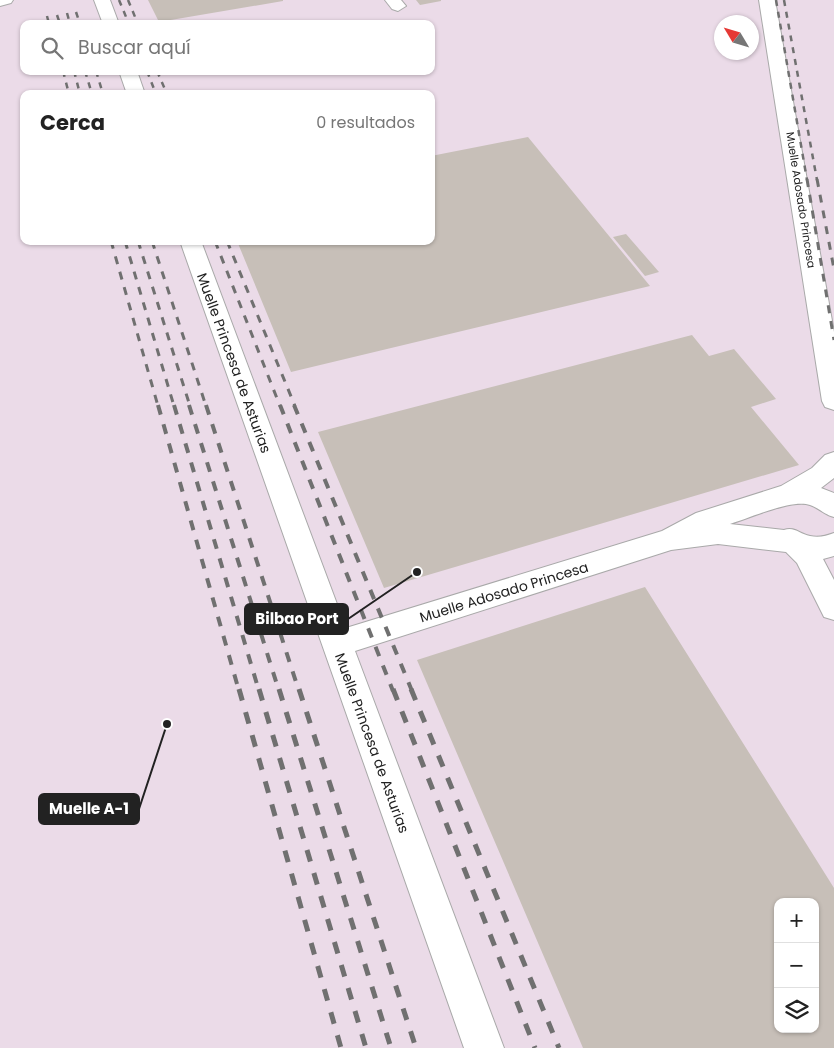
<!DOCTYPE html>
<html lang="es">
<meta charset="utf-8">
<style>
body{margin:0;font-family:Poppins,sans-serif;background:#f2f2f2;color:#222}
.controls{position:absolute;right:15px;bottom:15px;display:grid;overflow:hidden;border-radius:10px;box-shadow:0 1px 4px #0004}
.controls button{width:45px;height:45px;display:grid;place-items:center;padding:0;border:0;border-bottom:1px solid #e0e0e0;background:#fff;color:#222;font:25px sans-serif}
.compass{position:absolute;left:714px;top:15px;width:45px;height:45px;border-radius:50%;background:#fff;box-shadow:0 1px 4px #0004;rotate:308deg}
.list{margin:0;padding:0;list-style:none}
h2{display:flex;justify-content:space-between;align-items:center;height:65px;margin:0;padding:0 20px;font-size:21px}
h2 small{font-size:16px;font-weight:400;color:#767676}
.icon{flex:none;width:28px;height:28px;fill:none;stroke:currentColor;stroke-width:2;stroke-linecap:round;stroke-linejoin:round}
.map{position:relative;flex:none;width:834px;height:1048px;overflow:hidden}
.search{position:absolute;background:#fff;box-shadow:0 1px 4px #0004;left:20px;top:20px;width:415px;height:55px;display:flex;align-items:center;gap:12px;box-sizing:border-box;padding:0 18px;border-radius:10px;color:#767676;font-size:19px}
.panel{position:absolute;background:#fff;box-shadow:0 1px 4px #0004;left:20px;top:90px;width:415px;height:155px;border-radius:10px}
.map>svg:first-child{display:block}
</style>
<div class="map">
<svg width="834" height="1048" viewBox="0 0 834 1048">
<rect width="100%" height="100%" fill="#f2efe9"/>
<path fill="#ebdbe8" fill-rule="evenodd" d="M0 0H834V1048H0ZM722 22H752V52H722ZM24 24H431V71H24ZM24 94H431V241H24ZM778 902H815V1029H778Z"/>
<g fill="#c7bfb8" fill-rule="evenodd">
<polygon points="148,0 283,0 283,1 159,22"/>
<polygon points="416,0 441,0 441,1 420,5"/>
<polygon points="528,137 650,286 291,372 237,241 431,241 431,156"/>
<polygon points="626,234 659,272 645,276 613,237"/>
<polygon points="692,335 709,356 734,349 776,399 751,407 799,465 384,588 318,432"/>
<path d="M645 587 834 888V1048H583L417 660ZM778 902H815V1029H778Z"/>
</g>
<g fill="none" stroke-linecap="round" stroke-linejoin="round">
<defs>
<g id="minor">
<polygon points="0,0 13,0 11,3 0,6"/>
<polygon points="94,0 110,0 119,24 103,24"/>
<polygon points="385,0 401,0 406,6 398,11 392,9"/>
<polygon points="759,0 775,0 834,332 834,410 825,407 822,401"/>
<polygon points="119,71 137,71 145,94 127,94"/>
<path d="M180 241H201L346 628 662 531 696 513 781 486 812 468 825 455 834 452V478L821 488 834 493V517C825 515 819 508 810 505 791 499 750 518 730 524L784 530C794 526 800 534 810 536 819 538 826 536 834 533V556L823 559 834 580V620L824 617 797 563 786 552 718 544 671 550 355 651 504 1048H464Z"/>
</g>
</defs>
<use href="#minor" stroke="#a9a9a9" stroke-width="2"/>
<use href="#minor" fill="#fff" fill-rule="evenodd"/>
<g stroke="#707070" stroke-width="2.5" stroke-dasharray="6 6" stroke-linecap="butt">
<polyline points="119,0 129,24"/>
<polyline points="128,0 138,24"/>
<polyline points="776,0 807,180"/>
<polyline points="784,0 817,180"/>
<polyline points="76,12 80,24"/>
<polyline points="67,13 70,24"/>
<polyline points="57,15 60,24"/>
<polyline points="47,16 49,24"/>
<polyline points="63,71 69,94"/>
<polyline points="74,71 80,94"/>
<polyline points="85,71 92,94"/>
<polyline points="96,71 103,94"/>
<polyline points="147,71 156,94"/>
<polyline points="157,71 167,94"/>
</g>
<g stroke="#707070" stroke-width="3" stroke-dasharray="8 8" stroke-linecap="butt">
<polyline points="807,179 834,340"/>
<polyline points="817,179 834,269"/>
<polyline points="111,241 158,406"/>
<polyline points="125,241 174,406"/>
<polyline points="138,241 190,406"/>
<polyline points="152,241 206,406"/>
<polyline points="215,241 280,406"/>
<polyline points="227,241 295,406"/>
</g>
<g stroke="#707070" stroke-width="4" stroke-dasharray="10 10" stroke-linecap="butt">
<polyline points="158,405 239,691"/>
<polyline points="174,405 259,691"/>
<polyline points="189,405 279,691"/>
<polyline points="206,405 299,691"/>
<polyline points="280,405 393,691"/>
<polyline points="294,405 412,691"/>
</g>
<g stroke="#707070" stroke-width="5" stroke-dasharray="12 12" stroke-linecap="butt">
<polyline points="239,689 341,1048"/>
<polyline points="259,689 366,1048"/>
<polyline points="279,689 391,1048"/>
<polyline points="299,689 416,1048"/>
<polyline points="393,689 535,1048"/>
<polyline points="411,689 559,1048"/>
</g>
</g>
<g text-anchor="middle" stroke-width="4.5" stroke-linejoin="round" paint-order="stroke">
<g font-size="11" fill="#222" stroke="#fff">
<text transform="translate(801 200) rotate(81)" y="4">Muelle Adosado Princesa</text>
</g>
<g font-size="14" fill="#222" stroke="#fff">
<text transform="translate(234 363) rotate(70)" y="5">Muelle Princesa de Asturias</text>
<text transform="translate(504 592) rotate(-17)" y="5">Muelle Adosado Princesa</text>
<text transform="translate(372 743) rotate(70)" y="5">Muelle Princesa de Asturias</text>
</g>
</g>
<path fill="none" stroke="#222" stroke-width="2" d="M417 572L348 619M167 724L139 809"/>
<g fill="#222" stroke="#fff" stroke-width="2">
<circle cx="417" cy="572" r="5"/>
<circle cx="167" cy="724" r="5"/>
</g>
<g fill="#222" stroke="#222" stroke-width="2">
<rect x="245" y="604" width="103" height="30" rx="5"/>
<rect x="39" y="794" width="100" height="30" rx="5"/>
</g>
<g font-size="15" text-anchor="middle" font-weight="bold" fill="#fff">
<text x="297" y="624">Bilbao Port</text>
<text x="89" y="814">Muelle A-1</text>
</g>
</svg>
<div class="controls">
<button>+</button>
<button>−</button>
<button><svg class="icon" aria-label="layers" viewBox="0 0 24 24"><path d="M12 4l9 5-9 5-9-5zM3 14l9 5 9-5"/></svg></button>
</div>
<svg class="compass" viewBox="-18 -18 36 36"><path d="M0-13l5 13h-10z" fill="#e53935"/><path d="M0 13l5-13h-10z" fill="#767676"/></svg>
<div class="search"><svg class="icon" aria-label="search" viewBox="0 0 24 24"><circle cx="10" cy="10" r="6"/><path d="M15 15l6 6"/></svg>Buscar aquí</div>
<section class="panel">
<h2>Cerca<small>0 resultados</small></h2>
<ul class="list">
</ul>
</section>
</div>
